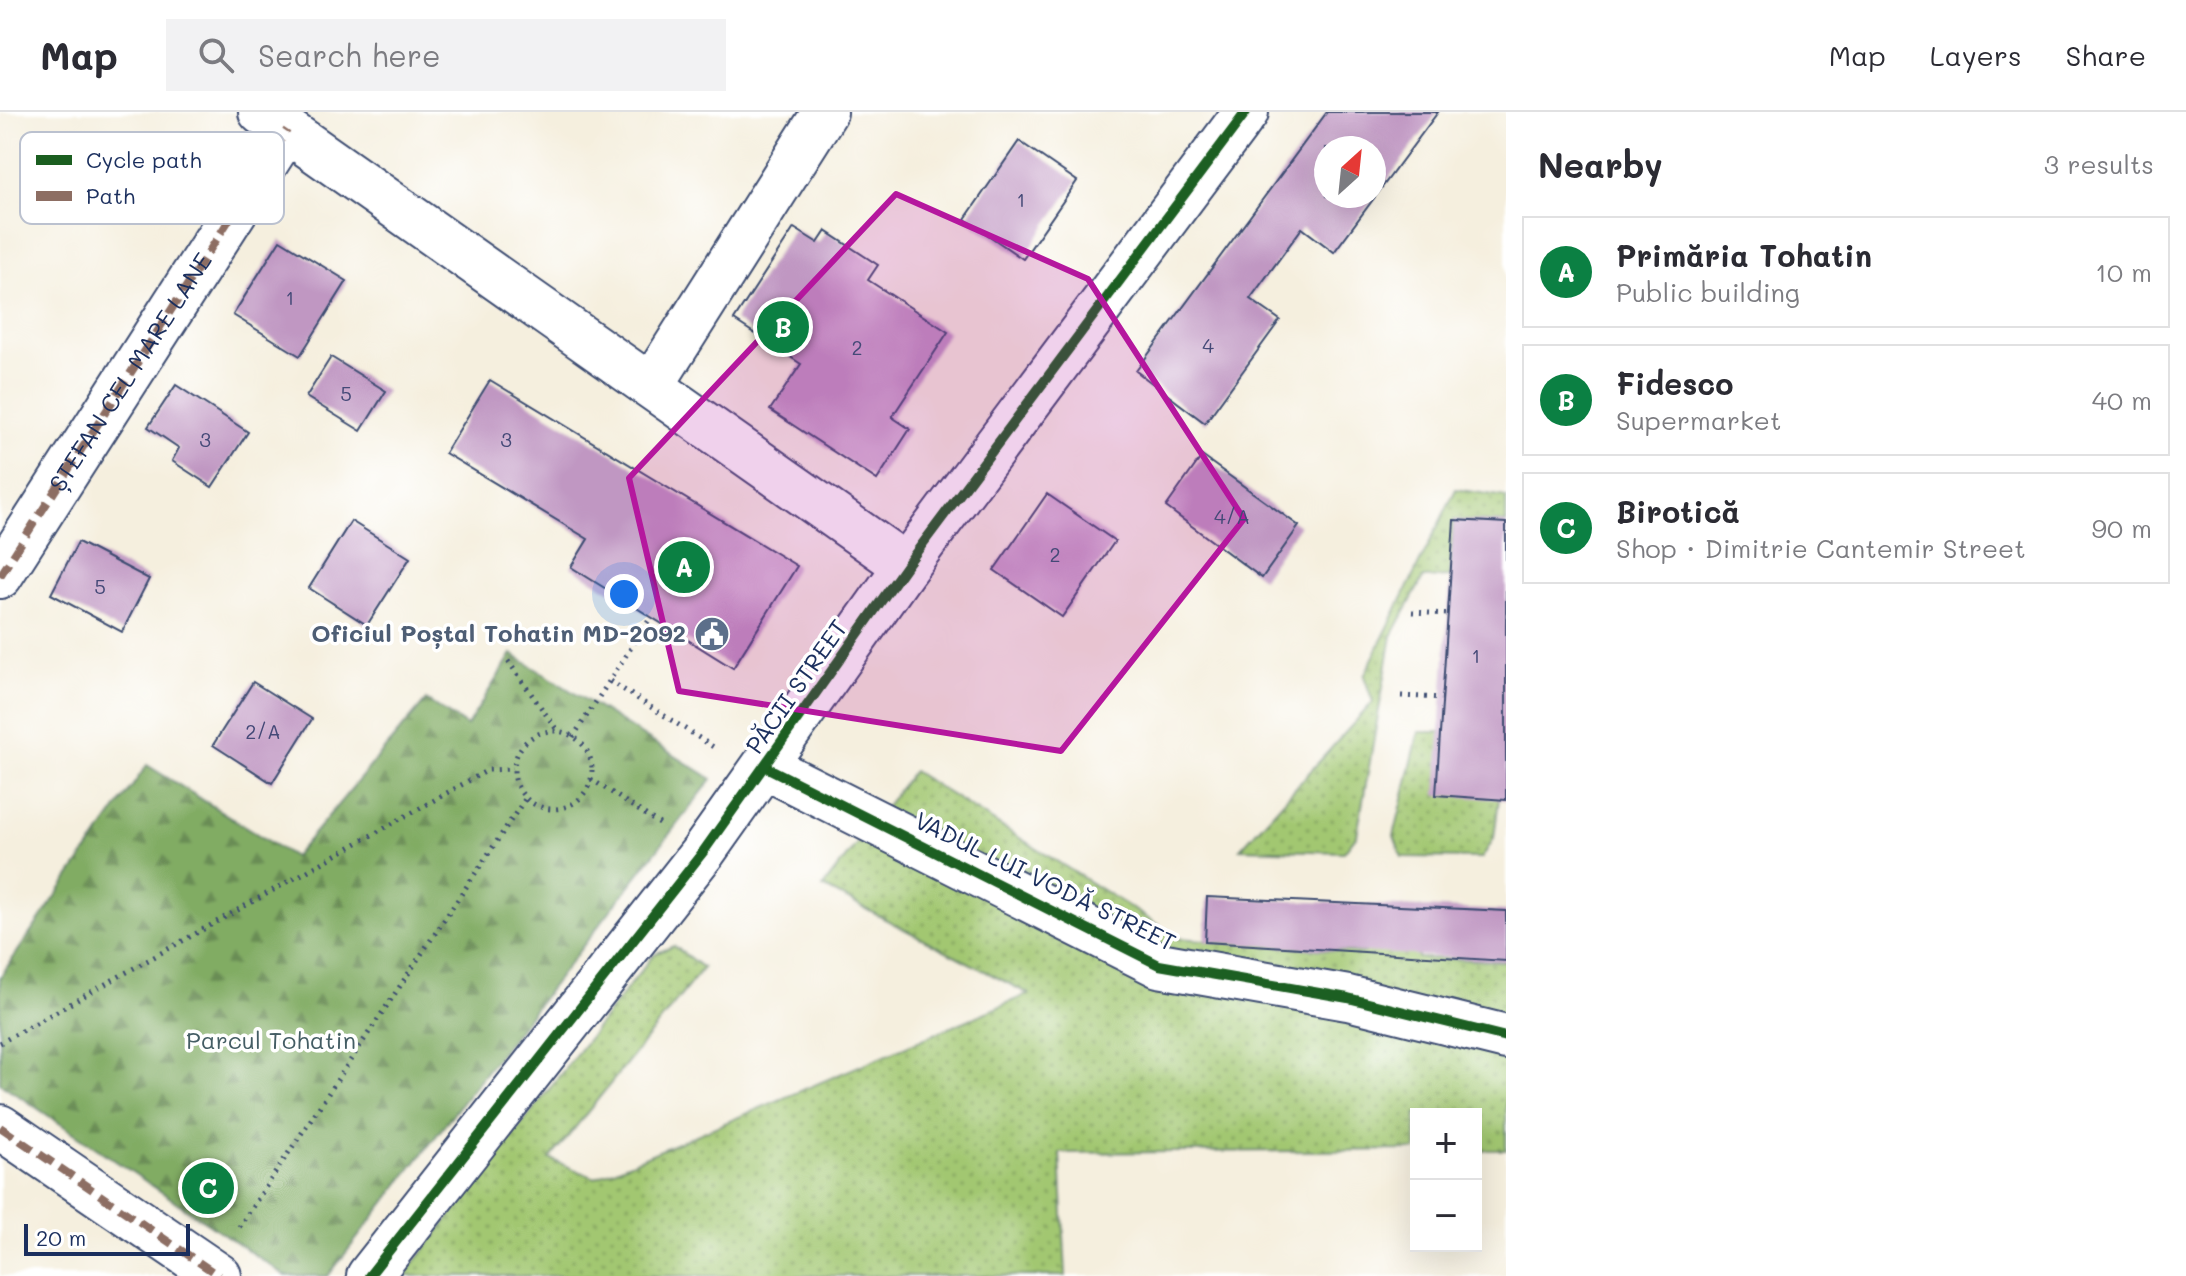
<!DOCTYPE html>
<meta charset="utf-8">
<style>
body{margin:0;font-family:Mali,sans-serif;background:#f2f2f3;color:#2b2b33}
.controls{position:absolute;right:24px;bottom:24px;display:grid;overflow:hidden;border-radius:0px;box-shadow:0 8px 32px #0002}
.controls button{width:72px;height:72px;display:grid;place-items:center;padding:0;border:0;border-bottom:2px solid #e1e1e2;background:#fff;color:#2b2b33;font:40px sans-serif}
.compass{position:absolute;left:1314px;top:24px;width:72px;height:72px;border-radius:50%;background:#fff;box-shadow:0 8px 32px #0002;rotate:27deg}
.scale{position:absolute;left:24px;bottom:20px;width:166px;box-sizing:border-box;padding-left:8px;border:4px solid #1b2f5e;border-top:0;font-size:22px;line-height:28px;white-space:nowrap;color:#1b2f5e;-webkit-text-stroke:6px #fff;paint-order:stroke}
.you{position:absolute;left:624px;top:482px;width:28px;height:28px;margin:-20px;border:6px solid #fff;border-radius:50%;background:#1a73e8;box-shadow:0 0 0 12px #1a73e833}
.badge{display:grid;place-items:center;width:52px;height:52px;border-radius:50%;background:#0b8043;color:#fff;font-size:26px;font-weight:700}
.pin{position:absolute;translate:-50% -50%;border:4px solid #fff;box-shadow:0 2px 8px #0006}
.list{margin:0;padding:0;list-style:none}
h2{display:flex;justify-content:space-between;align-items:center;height:104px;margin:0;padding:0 32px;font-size:34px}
h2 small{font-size:26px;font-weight:400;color:#7c7c81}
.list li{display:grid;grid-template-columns:52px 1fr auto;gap:24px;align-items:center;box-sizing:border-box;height:112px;margin:0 16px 16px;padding:0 16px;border:2px solid #e1e1e2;border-radius:0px}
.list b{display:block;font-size:30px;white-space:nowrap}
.list p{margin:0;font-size:26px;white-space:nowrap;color:#7c7c81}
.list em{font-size:26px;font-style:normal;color:#7c7c81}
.icon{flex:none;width:44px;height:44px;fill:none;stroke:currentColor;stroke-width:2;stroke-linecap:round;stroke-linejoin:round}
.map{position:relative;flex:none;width:1506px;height:1164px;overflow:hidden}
header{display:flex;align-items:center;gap:48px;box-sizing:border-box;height:112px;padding:0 40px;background:#fff;border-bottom:2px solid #e1e1e2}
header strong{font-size:38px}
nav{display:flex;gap:44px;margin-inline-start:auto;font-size:28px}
.search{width:560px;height:72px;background:#f2f2f3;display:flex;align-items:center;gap:20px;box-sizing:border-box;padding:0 28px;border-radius:0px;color:#7c7c81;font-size:30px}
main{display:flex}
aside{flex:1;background:#fff}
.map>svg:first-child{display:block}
</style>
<header>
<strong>Map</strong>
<div class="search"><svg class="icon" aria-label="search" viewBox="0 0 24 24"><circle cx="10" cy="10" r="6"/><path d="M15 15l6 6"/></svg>Search here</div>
<nav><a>Map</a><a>Layers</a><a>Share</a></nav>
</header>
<main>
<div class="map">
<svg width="1506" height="1164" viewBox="0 0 1506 1164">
<defs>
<pattern id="forest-firs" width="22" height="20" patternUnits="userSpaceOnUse" patternTransform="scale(2)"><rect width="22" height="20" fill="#81ac63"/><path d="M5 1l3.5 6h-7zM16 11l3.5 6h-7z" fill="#698c55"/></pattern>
<pattern id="park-dots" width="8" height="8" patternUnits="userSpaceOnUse" patternTransform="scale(2)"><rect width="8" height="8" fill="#a2c771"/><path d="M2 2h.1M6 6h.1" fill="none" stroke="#83a260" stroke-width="1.8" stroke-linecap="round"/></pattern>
</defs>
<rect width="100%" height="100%" fill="#fff"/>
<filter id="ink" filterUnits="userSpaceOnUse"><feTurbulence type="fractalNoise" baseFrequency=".0125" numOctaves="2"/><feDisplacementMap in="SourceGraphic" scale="16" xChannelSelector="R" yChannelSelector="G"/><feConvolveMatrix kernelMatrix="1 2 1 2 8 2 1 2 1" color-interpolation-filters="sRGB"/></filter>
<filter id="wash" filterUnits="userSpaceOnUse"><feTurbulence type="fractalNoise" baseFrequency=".006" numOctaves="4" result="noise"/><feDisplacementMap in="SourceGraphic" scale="32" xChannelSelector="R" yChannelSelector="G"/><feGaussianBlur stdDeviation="1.8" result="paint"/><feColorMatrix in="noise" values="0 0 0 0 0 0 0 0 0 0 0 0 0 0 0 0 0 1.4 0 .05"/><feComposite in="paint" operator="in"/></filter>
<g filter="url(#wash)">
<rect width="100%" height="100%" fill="#f5efde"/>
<polygon fill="url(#forest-firs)" stroke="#4e6e60" stroke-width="2" points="512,542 712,667 328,1164 286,1164 0,971 0,865 147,653 294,745 426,588 467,614"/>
<g fill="url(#park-dots)" stroke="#5e7b68" stroke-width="2">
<polygon points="1456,377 1506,385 1506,411 1454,408 1450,465 1423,466 1392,524 1357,723 1344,740 1240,737 1373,590 1364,564"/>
<polygon points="1419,620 1440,620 1499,687 1494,726 1482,746 1402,745 1394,724"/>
<polygon points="913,659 1179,826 1364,841 1367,822 1420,796 1418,846 1506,849 1506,1038 1476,1038 1476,1002 1416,1002 1416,1038 1060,1041 1066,1164 404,1164 654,842 674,834 703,856 550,1047 595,1066 1029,882 823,775"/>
</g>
<g id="blocks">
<g fill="#c097c2" fill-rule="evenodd">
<path d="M1327 0H1438L1334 140 1302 116 1250 187 1280 208 1205 311 1136 259ZM1326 36H1374V84H1326Z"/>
<polygon points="1019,29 1077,69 1023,147 965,107"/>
<polygon points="794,116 818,131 826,119 878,153 868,168 948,220 892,305 910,317 877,368 770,298 801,252 734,208"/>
<polygon points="280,128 347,169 300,244 233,203"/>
<polygon points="331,245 386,279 361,319 306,285"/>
<polygon points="490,268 797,454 733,556 571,455 588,427 445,341"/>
<polygon points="176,273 248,320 212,375 172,349 179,336 148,315"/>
<polygon points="1202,344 1299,414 1262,466 1166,395"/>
<polygon points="1047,382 1115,429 1062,505 994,458"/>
<polygon points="1454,408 1506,411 1506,688 1436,683"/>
<polygon points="351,409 410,446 367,513 309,476"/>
<polygon points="78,430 149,467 122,520 51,482"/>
<polygon points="253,570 312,607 272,671 213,633"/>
<polygon points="1207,785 1506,799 1506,849 1205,830"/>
</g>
</g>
</g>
<g filter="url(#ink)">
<use href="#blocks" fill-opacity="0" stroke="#3c4c71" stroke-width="2"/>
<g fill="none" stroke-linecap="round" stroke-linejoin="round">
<defs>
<g id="minor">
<polyline points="261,0 906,454"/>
<polyline points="651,274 825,0"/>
<polyline points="0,464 287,18"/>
<polyline points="766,655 1159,853 1348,886 1506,925"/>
<polyline points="0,1015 219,1164"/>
<polyline points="369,1164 703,740 906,454 1246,0"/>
</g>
</defs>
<use href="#minor" stroke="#3c4c71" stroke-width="48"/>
<g stroke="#3c4c71" stroke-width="5" stroke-dasharray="2 6" stroke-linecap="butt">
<polyline points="1412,500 1448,502"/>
<polyline points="508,549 557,618"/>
<polyline points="610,569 715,636"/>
<polyline points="1401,584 1443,586"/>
<circle cx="553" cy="658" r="39"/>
<polyline points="573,625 651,505"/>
<polyline points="591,667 661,713"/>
<polyline points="0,931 488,658 513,657"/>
<polyline points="239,1115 525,687"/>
</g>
<use href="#minor" stroke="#fff" stroke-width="44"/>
<g stroke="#8d6e63" stroke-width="8" stroke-dasharray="16 8" stroke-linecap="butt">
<path id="s1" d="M0 464 287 18"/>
<polyline points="0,1015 219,1164"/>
</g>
<defs>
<g id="cycleway">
<polyline points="766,655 1159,853 1348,886 1506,925"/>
<polyline points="369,1164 703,740 906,454 1246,0"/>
</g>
</defs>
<use href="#cycleway" stroke="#fff" stroke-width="15"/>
<use href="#cycleway" stroke="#1b5e20" stroke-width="10"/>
</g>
</g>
<path fill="#b5179e" fill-opacity="0.2" stroke="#b5179e" stroke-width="6" stroke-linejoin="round" d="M896 82 1088 167 1244 407 1061 639 679 579 629 366Z"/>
<defs>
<symbol id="civic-disc" viewBox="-11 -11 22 22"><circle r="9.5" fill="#5c6f8a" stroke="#fff"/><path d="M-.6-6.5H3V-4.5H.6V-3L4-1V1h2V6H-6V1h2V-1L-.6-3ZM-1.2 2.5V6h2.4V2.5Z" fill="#fff"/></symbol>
</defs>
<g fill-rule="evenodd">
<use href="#civic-disc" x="692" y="502" width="40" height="40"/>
</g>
<g text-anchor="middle" stroke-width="7" stroke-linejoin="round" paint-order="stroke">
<g font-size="20" fill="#444977">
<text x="1021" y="95">1</text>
<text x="290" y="193">1</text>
<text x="1208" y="241">4</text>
<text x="857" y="243">2</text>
<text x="346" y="289">5</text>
<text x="205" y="335">3</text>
<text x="506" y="335">3</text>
<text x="1232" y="412">4/A</text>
<text x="1055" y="450">2</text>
<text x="100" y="482">5</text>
<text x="1476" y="551">1</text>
<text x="263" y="627">2/A</text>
</g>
<g font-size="24" fill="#1b2f5e" stroke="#fff">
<text dy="8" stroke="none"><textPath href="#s1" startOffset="242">ȘTEFAN CEL MARE LANE</textPath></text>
<text transform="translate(797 575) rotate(-55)" y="8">PĂCII STREET</text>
<text transform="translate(1045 770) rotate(26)" y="8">VADUL LUI VODĂ STREET</text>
</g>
<g font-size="24" font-weight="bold" fill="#4e5e75" stroke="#fff" text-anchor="end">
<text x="686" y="530">Oficiul Poștal Tohatin MD-2092</text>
</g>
<g font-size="24" fill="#445d64" stroke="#fff">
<text x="271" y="937">Parcul Tohatin</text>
</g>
</g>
<rect x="20" y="20" width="264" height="92" rx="12" fill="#fff" stroke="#bbc1cf" stroke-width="2"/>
<rect x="36" y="43" width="36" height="10" fill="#1b5e20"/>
<rect x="36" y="79" width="36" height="10" fill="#8d6e63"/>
<g font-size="22" fill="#1b2f5e">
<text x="86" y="56">Cycle path</text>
<text x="86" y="92">Path</text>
</g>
</svg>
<div class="controls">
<button>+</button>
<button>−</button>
</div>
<svg class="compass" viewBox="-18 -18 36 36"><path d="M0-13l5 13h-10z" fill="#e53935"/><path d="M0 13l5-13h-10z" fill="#7c7c81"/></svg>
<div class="scale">20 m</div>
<div class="you"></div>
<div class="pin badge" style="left:684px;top:455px">A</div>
<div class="pin badge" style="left:783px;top:215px">B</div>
<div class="pin badge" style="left:208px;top:1076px">C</div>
</div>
<aside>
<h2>Nearby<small>3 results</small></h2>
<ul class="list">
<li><span class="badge">A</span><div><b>Primăria Tohatin</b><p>Public building</p></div><em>10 m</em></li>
<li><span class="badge">B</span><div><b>Fidesco</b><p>Supermarket</p></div><em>40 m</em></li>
<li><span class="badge">C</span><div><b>Birotică</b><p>Shop · Dimitrie Cantemir Street</p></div><em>90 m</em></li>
</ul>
</aside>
</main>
